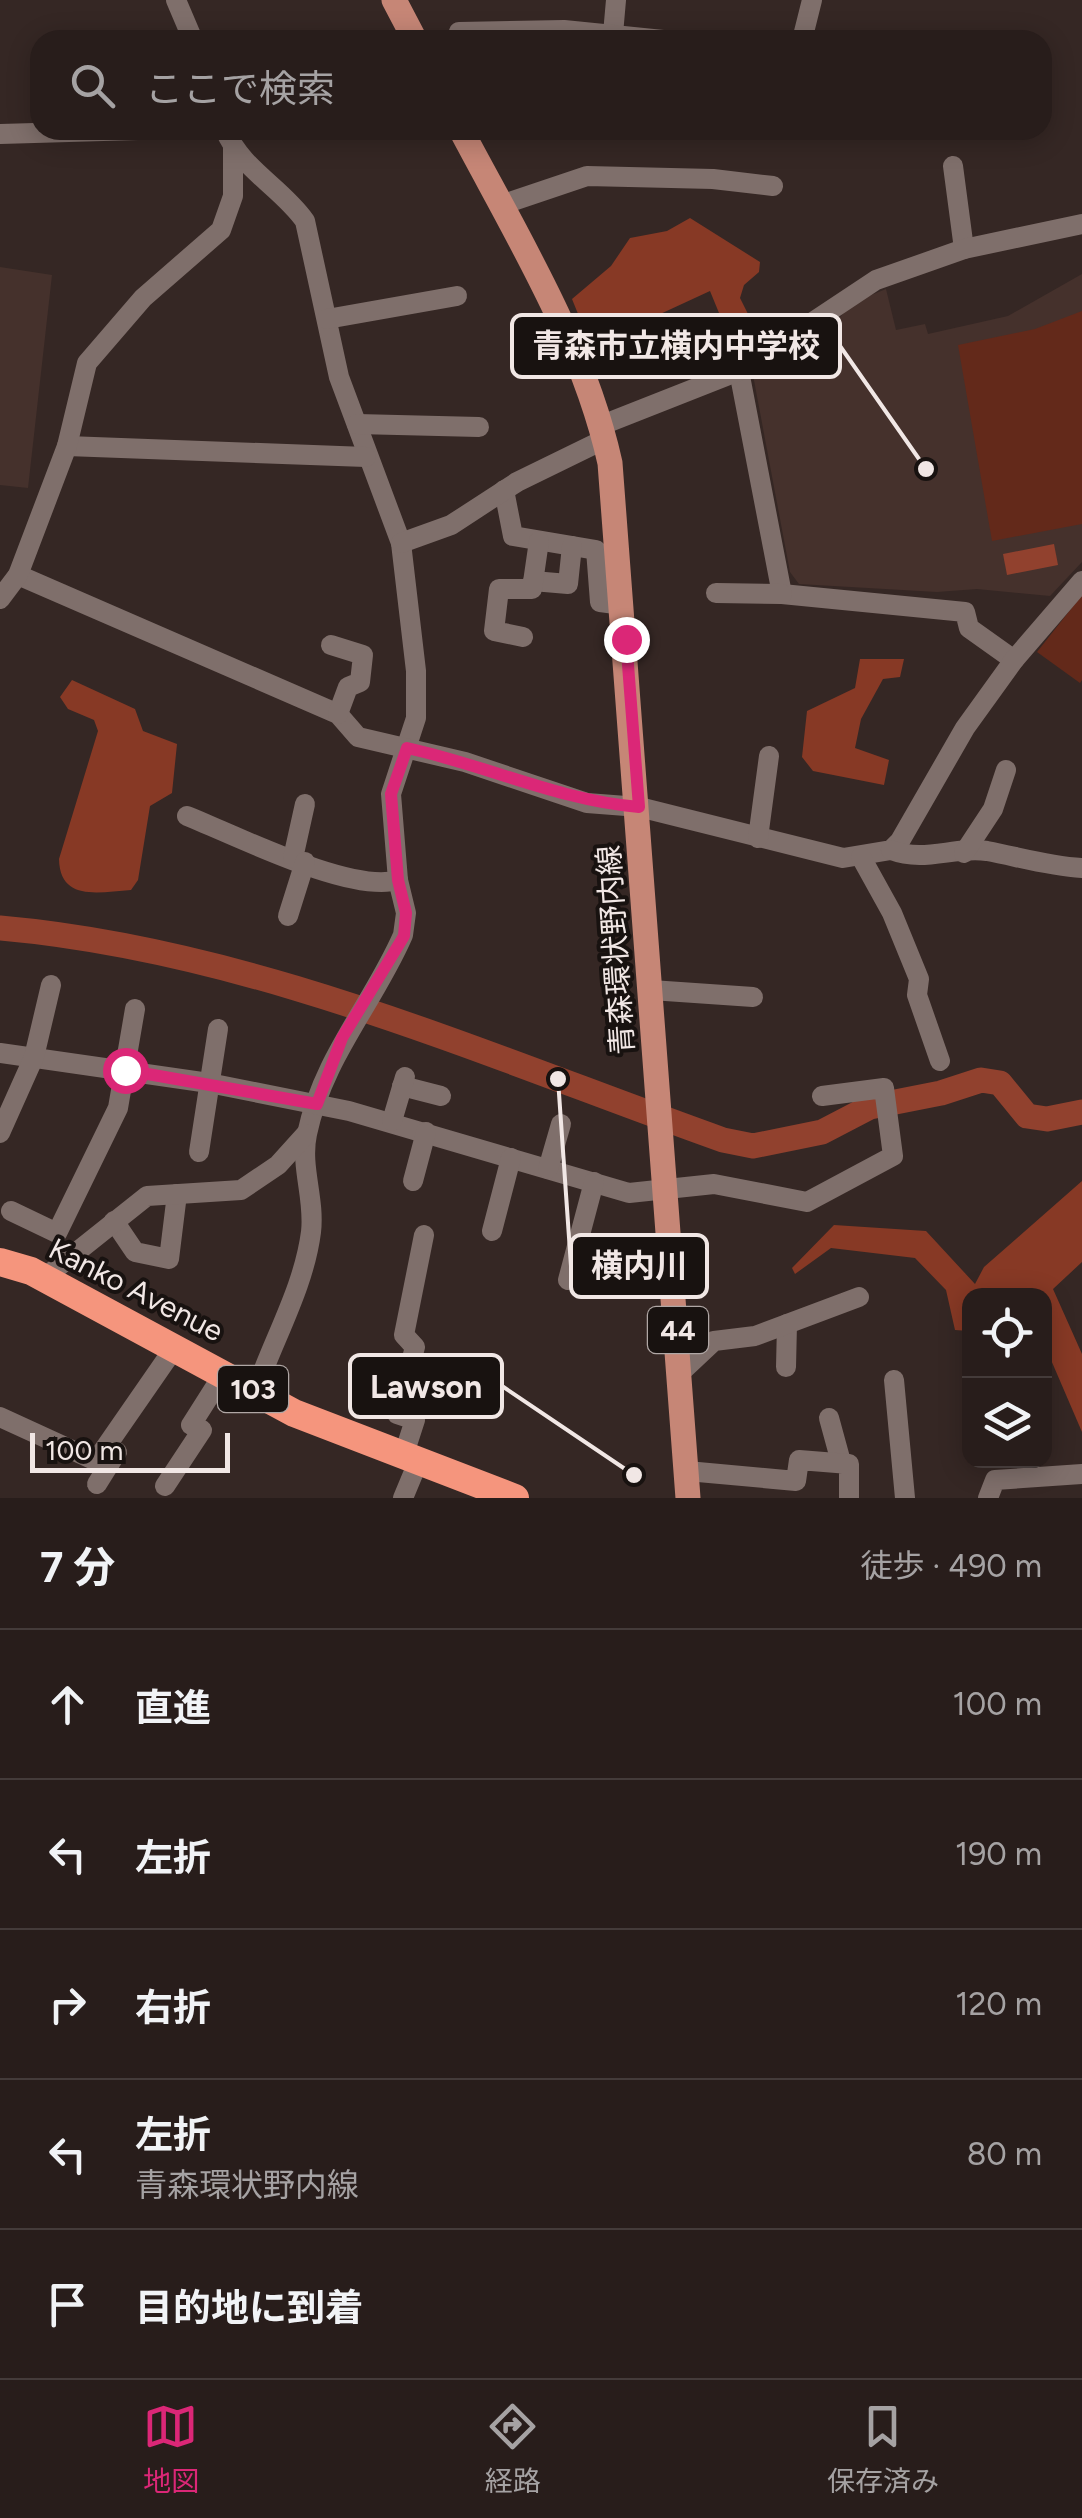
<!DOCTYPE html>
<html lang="ja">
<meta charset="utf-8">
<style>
body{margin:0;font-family:Figtree,"Noto Sans JP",sans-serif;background:#302624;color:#f1f3f6}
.controls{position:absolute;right:30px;bottom:30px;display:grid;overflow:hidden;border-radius:20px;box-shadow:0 5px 25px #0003}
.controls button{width:90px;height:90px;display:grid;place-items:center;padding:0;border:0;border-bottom:2px solid #443b3a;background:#281d1b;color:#f1f3f6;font:50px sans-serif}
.scale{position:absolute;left:30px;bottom:25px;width:200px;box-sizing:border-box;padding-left:10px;border:5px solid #f1e7e5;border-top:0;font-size:28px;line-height:35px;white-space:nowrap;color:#f1e7e5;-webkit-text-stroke:8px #181210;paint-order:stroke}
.stop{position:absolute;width:30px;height:30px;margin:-22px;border:8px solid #db2777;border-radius:50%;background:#fff}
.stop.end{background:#db2777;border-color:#fff;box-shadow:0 2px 10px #0008}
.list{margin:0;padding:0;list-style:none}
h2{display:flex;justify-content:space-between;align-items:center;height:130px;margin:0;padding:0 40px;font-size:42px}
h2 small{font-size:32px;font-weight:400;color:#a5a2a3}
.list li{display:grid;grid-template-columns:65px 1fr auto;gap:30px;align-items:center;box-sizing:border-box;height:150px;padding:0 40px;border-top:2px solid #443b3a}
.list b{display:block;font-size:38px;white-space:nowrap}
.list p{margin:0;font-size:32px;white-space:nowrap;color:#a5a2a3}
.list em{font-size:32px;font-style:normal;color:#a5a2a3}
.icon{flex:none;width:55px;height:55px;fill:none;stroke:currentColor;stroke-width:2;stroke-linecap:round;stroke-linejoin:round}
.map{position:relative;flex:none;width:1082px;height:1498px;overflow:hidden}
.search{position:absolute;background:#281d1b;box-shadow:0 5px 25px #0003;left:30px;right:30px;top:30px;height:110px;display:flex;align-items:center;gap:25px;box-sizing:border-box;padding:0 35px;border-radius:30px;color:#a5a2a3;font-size:38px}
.sheet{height:880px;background:#281d1b}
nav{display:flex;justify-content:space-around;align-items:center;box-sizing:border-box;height:140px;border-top:2px solid #443b3a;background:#281d1b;font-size:28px;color:#a5a2a3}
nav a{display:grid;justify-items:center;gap:5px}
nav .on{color:#db2777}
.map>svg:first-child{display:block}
</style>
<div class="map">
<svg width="1082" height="1498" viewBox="0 0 1082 1498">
<rect width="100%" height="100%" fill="#352724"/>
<g fill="#45312c">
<polygon points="0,267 52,275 28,488 0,485"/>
<polygon points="1082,274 1082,562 1050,596 977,589 937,592 799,584 790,572 753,375 829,329 854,302 886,289 896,330 925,324 928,334 1008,316"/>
</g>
<g fill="#63291a">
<polygon points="1082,311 1082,524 992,541 958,345 1035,329"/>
<polygon points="1082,595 1082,680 1080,683 1037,652"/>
</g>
<g fill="#873925">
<polygon points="690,218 760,262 759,272 744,285 740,298 761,340 752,349 735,352 710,291 591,346 572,299 611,266 630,238 667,231"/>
<polygon points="860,659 904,659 900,677 883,679 861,719 855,748 889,760 884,785 813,771 802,757 807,711 855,688"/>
<path d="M72 680 135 709 143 731 177 744 172 793 150 806 138 880 131 890C99 892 60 902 59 859L98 731 94 720 68 709 60 697Z"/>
<polygon points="1082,1181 1082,1262 1053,1289 1082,1354 1082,1432 1045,1346 1044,1296 970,1296 969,1331 955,1330 946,1290 915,1258 831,1248 795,1274 792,1268 834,1225 926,1231 975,1284 984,1267"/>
</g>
<polygon fill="#91412e" points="1054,544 1058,565 1007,575 1003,554"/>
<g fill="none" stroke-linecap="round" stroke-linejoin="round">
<path stroke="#91412e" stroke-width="25" d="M0 928C251 950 487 1056 723 1140L753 1146 822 1132 870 1107 941 1093 981 1080 1000 1083 1027 1116 1047 1119 1082 1112"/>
<g stroke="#7f6f6b" stroke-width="20">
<polyline points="176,0 193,40"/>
<polyline points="613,34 616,0"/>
<polyline points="456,40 459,32 564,30 663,40"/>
<polyline points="802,40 812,0"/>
<path d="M225 130C242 170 281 187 305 221L339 377 401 543 416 671V718L391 794 398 880 406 913 403 935C373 1004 323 1057 307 1134 300 1167 315 1198 311 1232 304 1287 274 1338 256 1390"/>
<polyline points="0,134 138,130"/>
<polyline points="953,166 964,249"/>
<polyline points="501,205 587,176 713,179 773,186"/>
<polyline points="327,319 457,296"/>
<polyline points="739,371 782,594 965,612 969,628 1014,660"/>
<polyline points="357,424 479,427"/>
<polyline points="602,425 739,371 876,280 964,249 1082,224"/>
<polyline points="67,446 366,457"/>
<polyline points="504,490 513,536 596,550 600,602 623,605"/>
<polyline points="401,543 451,525 517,482 605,439"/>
<polyline points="18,575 338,714 358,737 465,762 587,803 639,807 843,858 891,850 900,841 965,728 1014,660 1082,581"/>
<polyline points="533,581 568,584 572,546"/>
<polyline points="716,593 782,594"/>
<polyline points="0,599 18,575 67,446 87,363 143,298 221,230 233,196 233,148"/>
<polyline points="523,637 494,631 499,589 532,589 539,541"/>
<polyline points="331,645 363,655 360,682 348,687 338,714"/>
<path d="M187 816C235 835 351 894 398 880"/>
<polyline points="758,838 769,756"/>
<path d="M891 850C925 863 954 846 987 851 1019 857 1048 866 1082 868"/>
<polyline points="964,853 993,809 1006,770"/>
<polyline points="861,857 892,913 919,979 917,995 940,1061"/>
<polyline points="293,858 305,804"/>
<polyline points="288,916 305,862"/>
<polyline points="651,990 753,997"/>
<polyline points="0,1053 209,1083 349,1111 629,1193 714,1184 807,1202 893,1156 884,1088 822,1096"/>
<polyline points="402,1086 441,1096"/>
<polyline points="392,1121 405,1077"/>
<polyline points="0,1133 34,1057 51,985"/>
<polyline points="199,1152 218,1029"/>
<polyline points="548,1169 561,1124"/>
<polyline points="413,1181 426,1132"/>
<polyline points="11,1211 57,1233 118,1108 135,1009"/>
<polyline points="114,1221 135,1252 169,1259 177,1194"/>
<polyline points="492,1231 511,1158"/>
<polyline points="44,1278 147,1196 241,1190 278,1165 306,1134"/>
<polyline points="568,1280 594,1182"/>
<polyline points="786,1367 787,1324"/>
<polyline points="681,1372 714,1341 755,1336 859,1297"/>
<polyline points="894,1380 905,1498"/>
<polyline points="0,1417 96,1461 175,1347"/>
<polyline points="829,1418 841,1462"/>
<polyline points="403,1457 415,1420 397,1414 415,1347 404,1335 424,1235"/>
<polyline points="687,1471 796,1481 799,1460 849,1464 849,1498"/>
<polyline points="97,1484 117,1452"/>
<polyline points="165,1486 202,1430 191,1425 224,1373"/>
<polyline points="403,1498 418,1462"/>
<polyline points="988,1498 995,1480 1082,1474"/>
</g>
<g stroke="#c68676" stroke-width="25">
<polyline points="394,0 415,40"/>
<path d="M461 130C517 236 584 345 610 463L688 1498"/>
</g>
<polyline stroke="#f5957d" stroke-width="28" points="0,1262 31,1271 294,1413 515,1498"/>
</g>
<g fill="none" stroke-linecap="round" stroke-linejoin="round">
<path stroke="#db2777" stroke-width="12" d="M125 1070 317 1104 342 1038 404 936 406 913 398 880 391 794 407 748C486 765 557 800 639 807L626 639"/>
</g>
<g text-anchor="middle" stroke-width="8" stroke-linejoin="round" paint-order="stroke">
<g fill="#181210" stroke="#b0a7a5" stroke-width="2.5">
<rect x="648" y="1307" width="60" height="46" rx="8"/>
<rect x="218" y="1366" width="70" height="46" rx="8"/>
</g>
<g font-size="28" font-weight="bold" fill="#f1e7e5">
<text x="678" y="1340">44</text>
<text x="253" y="1399">103</text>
</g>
<g font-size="30" fill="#f1e7e5" stroke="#181210">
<text transform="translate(616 950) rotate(-94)" y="10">青森環状野内線</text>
<text transform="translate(136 1290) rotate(27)" y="10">Kanko Avenue</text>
</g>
</g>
<path fill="none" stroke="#f1e7e5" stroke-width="4" d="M926 469L840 346M558 1079L571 1266M634 1475L502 1386"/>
<g fill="#f1e7e5" stroke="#181210" stroke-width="4">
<circle cx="926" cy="469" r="10"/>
<circle cx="558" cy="1079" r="10"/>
<circle cx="634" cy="1475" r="10"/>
</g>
<g fill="#181210" stroke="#f1e7e5" stroke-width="4">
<rect x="512" y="315" width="328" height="62" rx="10"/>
<rect x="571" y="1235" width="136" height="62" rx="10"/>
<rect x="350" y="1355" width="152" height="62" rx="10"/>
</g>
<g font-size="32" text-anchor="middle" font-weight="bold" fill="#f1e7e5">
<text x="676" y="357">青森市立横内中学校</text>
<text x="639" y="1277">横内川</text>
<text x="426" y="1398">Lawson</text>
</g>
</svg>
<div class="controls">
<button><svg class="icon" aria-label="locate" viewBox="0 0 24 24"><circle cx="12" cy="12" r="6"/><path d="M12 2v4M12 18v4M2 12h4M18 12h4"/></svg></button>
<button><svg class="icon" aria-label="layers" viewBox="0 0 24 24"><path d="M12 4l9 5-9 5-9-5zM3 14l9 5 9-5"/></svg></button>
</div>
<div class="scale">100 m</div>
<div class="stop" style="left:125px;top:1070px"></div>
<div class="stop end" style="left:626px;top:639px"></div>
<div class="search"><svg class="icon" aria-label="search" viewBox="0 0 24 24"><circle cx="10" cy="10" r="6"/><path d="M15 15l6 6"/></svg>ここで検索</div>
</div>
<section class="sheet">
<h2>7 分<small>徒歩 · 490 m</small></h2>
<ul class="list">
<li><svg class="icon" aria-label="ahead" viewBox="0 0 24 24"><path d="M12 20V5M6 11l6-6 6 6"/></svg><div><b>直進</b></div><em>100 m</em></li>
<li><svg class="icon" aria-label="left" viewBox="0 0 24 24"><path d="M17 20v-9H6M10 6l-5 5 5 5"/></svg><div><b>左折</b></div><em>190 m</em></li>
<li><svg class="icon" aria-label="right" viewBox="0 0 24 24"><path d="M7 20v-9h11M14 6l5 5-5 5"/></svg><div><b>右折</b></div><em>120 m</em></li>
<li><svg class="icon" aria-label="left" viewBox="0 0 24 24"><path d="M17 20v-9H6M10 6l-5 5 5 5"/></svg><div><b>左折</b><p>青森環状野内線</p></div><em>80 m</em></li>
<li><svg class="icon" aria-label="arrive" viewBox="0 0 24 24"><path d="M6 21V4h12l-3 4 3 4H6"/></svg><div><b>目的地に到着</b></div></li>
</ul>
</section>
<nav>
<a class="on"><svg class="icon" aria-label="map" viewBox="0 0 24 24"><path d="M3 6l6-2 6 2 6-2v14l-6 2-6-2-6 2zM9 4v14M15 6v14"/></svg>地図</a>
<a><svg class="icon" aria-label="directions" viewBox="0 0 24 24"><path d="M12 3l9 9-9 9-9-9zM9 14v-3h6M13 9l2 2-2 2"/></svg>経路</a>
<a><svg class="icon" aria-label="saved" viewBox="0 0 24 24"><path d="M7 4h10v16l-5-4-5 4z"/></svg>保存済み</a>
</nav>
